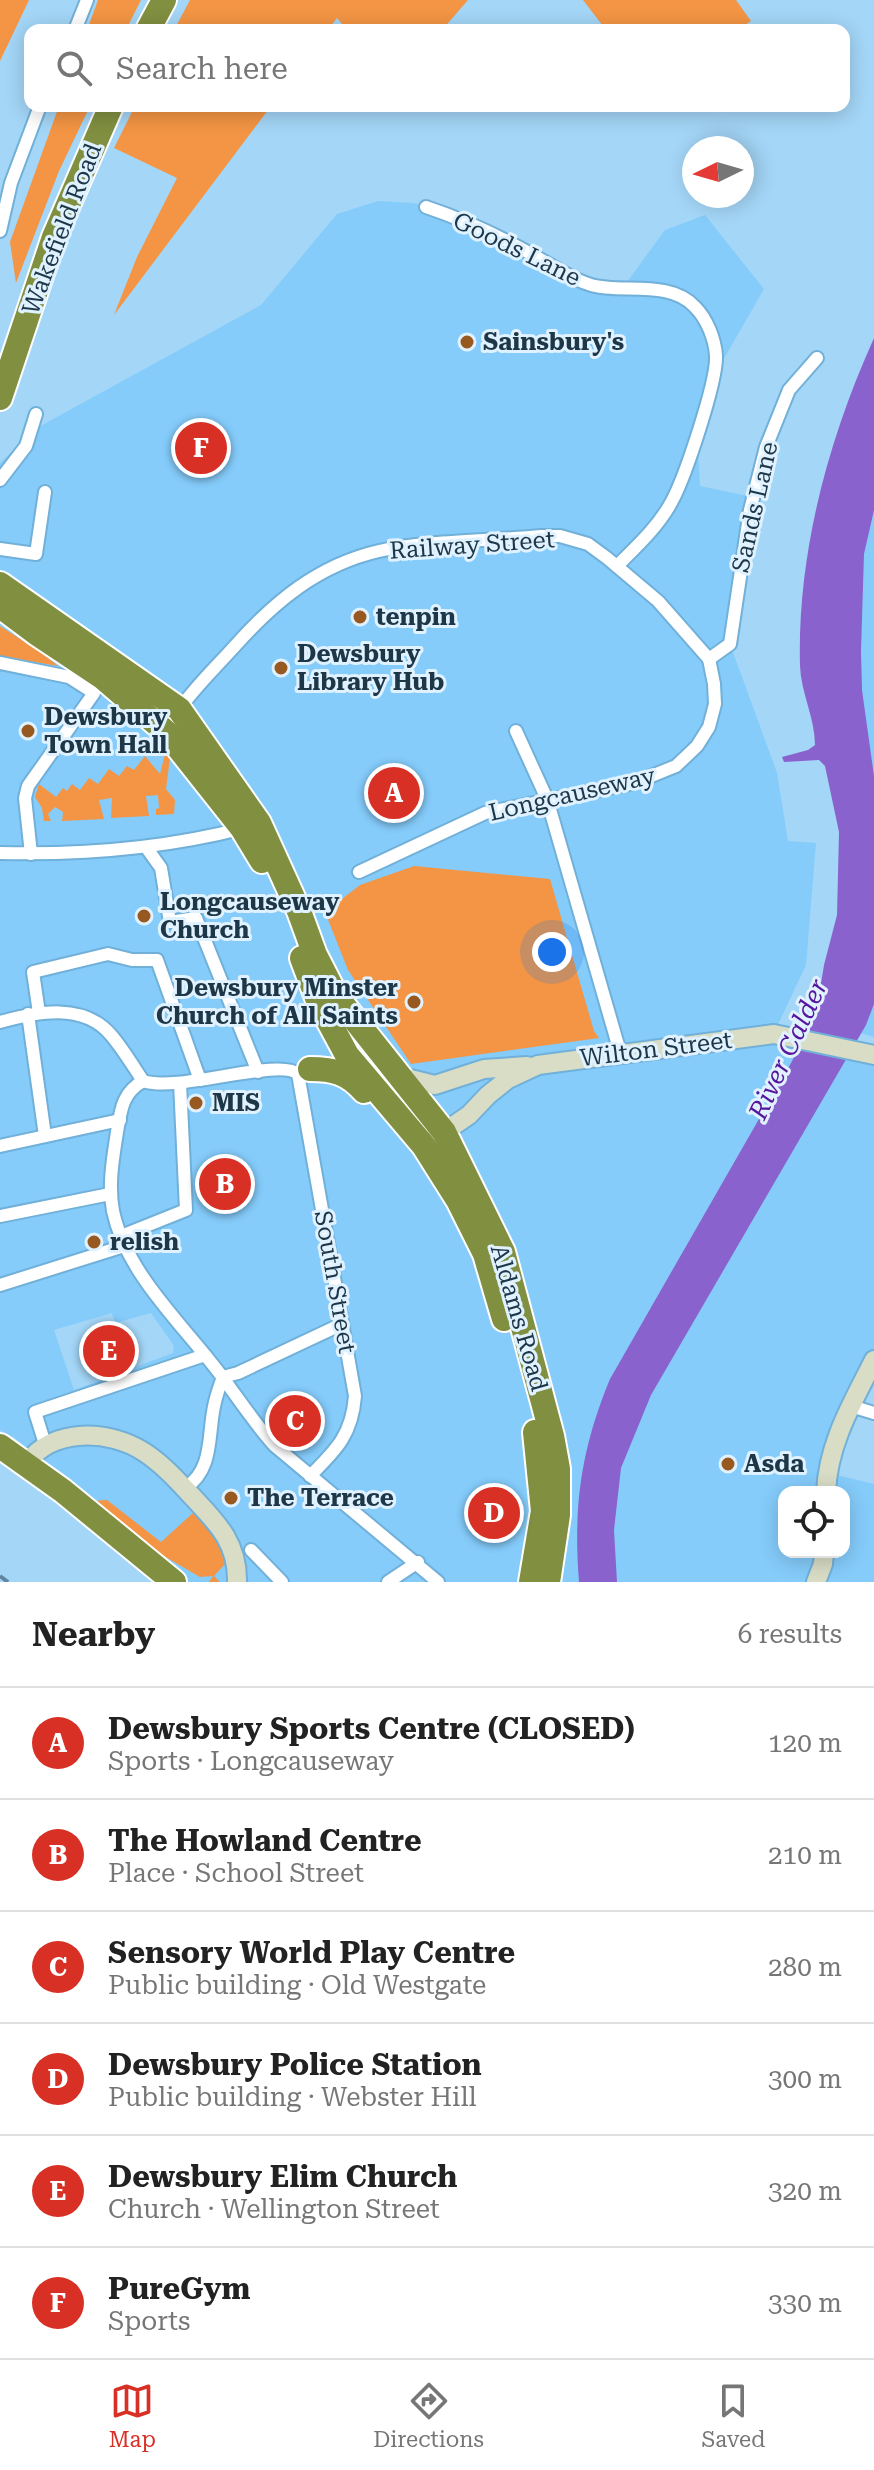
<!DOCTYPE html>
<meta charset="utf-8">
<style>
body{margin:0;font-family:"Roboto Serif",serif;background:#f6f6f6;color:#222}
.controls{position:absolute;right:24px;bottom:24px;display:grid;overflow:hidden;border-radius:16px;box-shadow:0 4px 20px #0003}
.controls button{width:72px;height:72px;display:grid;place-items:center;padding:0;border:0;border-bottom:2px solid #e0e0e0;background:#fff;color:#222;font:40px sans-serif}
.compass{position:absolute;left:682px;top:136px;width:72px;height:72px;border-radius:50%;background:#fff;box-shadow:0 4px 20px #0003;rotate:265deg}
.you{position:absolute;left:552px;top:952px;width:28px;height:28px;margin:-20px;border:6px solid #fff;border-radius:50%;background:#1a73e8;box-shadow:0 0 0 12px #1a73e833}
.badge{display:grid;place-items:center;width:52px;height:52px;border-radius:50%;background:#d93025;color:#fff;font-size:26px;font-weight:700}
.pin{position:absolute;translate:-50% -50%;border:4px solid #fff;box-shadow:0 2px 8px #0006}
.list{margin:0;padding:0;list-style:none}
h2{display:flex;justify-content:space-between;align-items:center;height:104px;margin:0;padding:0 32px;font-size:34px}
h2 small{font-size:26px;font-weight:400;color:#767676}
.list li{display:grid;grid-template-columns:52px 1fr auto;gap:24px;align-items:center;box-sizing:border-box;height:112px;padding:0 32px;border-top:2px solid #e0e0e0}
.list b{display:block;font-size:30px;white-space:nowrap}
.list p{margin:0;font-size:26px;white-space:nowrap;color:#767676}
.list em{font-size:26px;font-style:normal;color:#767676}
.icon{flex:none;width:44px;height:44px;fill:none;stroke:currentColor;stroke-width:2;stroke-linecap:round;stroke-linejoin:round}
.map{position:relative;flex:none;width:874px;height:1582px;overflow:hidden}
.search{position:absolute;background:#fff;box-shadow:0 4px 20px #0003;left:24px;right:24px;top:24px;height:88px;display:flex;align-items:center;gap:20px;box-sizing:border-box;padding:0 28px;border-radius:16px;color:#767676;font-size:30px}
.sheet{height:776px;background:#fff}
nav{display:flex;justify-content:space-around;align-items:center;box-sizing:border-box;height:112px;border-top:2px solid #e0e0e0;background:#fff;font-size:22px;color:#767676}
nav a{display:grid;justify-items:center;gap:4px}
nav .on{color:#d93025}
.map>svg:first-child{display:block}
</style>
<div class="map">
<svg width="874" height="1582" viewBox="0 0 874 1582">
<rect width="100%" height="100%" fill="#a4d6f7"/>
<g fill="#85ccfb" fill-rule="evenodd">
<path d="M378 201 414 203 461 219 592 286H624L665 230 705 215 764 289 714 376 697 431 700 486 748 496 730 644 777 773 788 841 816 843 806 965 774 1033 874 1055V1360L851 1406 837 1475 874 1484V1582H183L63 1483 15 1438 0 1430V463L35 429 261 305 337 214ZM112 1313 115 1323 151 1313 174 1346 173 1353 74 1390 54 1330ZM784 1492H844V1552H784Z"/>
<polygon points="874,460 874,1037 842,1028 846,591"/>
</g>
<g fill="#f39544">
<polygon points="0,0 29,0 0,61"/>
<polygon points="98,0 141,0 126,30 87,30"/>
<polygon points="190,0 468,0 442,30 347,30 337,18 328,30 174,30"/>
<polygon points="583,0 736,0 751,21 738,30 606,30"/>
<polygon points="59,106 90,106 59,171 16,283 10,242"/>
<polygon points="135,106 271,106 114,315 137,257 177,178 114,148"/>
<polygon points="0,626 42,653 58,666 0,656"/>
<polygon points="165,754 170,758 166,789 175,800 174,814 156,815 156,809 159,808 158,795 146,796 149,816 111,818 112,798 99,800 104,819 62,821 63,812 55,807 48,814 51,821 44,821 42,808 35,797 39,784 56,797 63,788 67,791 72,784 80,790 89,778 98,784 109,769 119,776 127,766 134,770 145,756 160,774"/>
<polygon points="414,866 550,879 594,1031 599,1038 411,1064 348,970 325,912 360,885"/>
<path d="M107 1500 161 1542 194 1512C209 1527 223 1542 226 1563L214 1576 220 1582H209L213 1576 200 1577 162 1555 93 1501Z"/>
</g>
<path fill="#8a62ce" d="M874 338V510L864 554 861 651 862 690 874 776V1004L866 1025 651 1395 621 1468 614 1530 617 1582H579C573 1507 581 1449 610 1379L791 1063 816 1014 824 965 837 915 839 832 825 766 819 760 784 762 782 757 808 750 815 745C815 718 801 693 800 666 797 554 828 440 874 338Z"/>
<g fill="none" stroke-linecap="round" stroke-linejoin="round">
<defs>
<g id="street">
<polyline points="75,30 87,0"/>
<path d="M426 207C462 219 497 235 531 254 550 264 570 279 591 285 621 294 670 279 695 307 707 319 715 339 716 356 717 382 685 477 672 501 659 526 636 547 617 566"/>
<polyline points="0,231 11,183 40,106"/>
<polyline points="0,480 26,446 36,414"/>
<polyline points="0,549 36,554 45,492"/>
<polyline points="709,659 730,644 750,510 766,447 789,390 817,358"/>
<polyline points="0,663 69,677 94,693 28,786 25,798 31,854"/>
<path d="M178 711C195 687 215 668 234 647 274 602 318 565 379 551 432 540 488 541 542 536H560L588 544 607 558 658 601 709 659"/>
<polyline points="516,731 547,799 620,1052"/>
<polyline points="146,847 161,868 170,922 196,918 258,1072"/>
<path d="M0 853C81 855 166 848 244 828"/>
<polyline points="359,872 485,813 634,783 676,766 697,746 709,727 715,704 714,684 709,659"/>
<polyline points="39,1013 33,972 108,954 132,960 157,960 200,1080"/>
<polyline points="28,1014 45,1136"/>
<path d="M0 1022C37 1012 83 1002 111 1035 123 1049 133 1066 143 1081"/>
<path d="M298 1074 355 1396C352 1435 336 1450 310 1476"/>
<path d="M143 1081C122 1093 121 1110 117 1132 113 1158 108 1185 113 1211 127 1276 185 1326 223 1378 240 1401 255 1424 275 1446L438 1582"/>
<path d="M143 1081C177 1093 280 1057 298 1074L304 1071"/>
<polyline points="0,1146 120,1120"/>
<polyline points="0,1216 110,1194"/>
<polyline points="121,1236 186,1210 180,1083"/>
<polyline points="0,1285 124,1246"/>
<polyline points="223,1377 238,1373 342,1324"/>
<polyline points="851,1406 874,1413"/>
<polyline points="45,1444 35,1412 205,1355"/>
<path d="M185 1488C215 1469 207 1433 215 1402 217 1393 220 1385 223 1377"/>
<polyline points="251,1550 282,1582"/>
<polyline points="388,1582 418,1562"/>
</g>
<g id="secondary">
<polyline points="398,1076 435,1085 484,1069 527,1066"/>
<polyline points="434,1139 469,1115 488,1095 508,1079 538,1065 774,1034 874,1055"/>
<path d="M27 1463C52 1428 109 1429 144 1452 161 1463 175 1478 189 1493 215 1521 238 1541 237 1582"/>
<path d="M826 1492C828 1443 853 1402 874 1360"/>
<polyline points="816,1582 823,1564 824,1552"/>
</g>
<g id="highway">
<polyline points="148,30 164,0"/>
<polyline points="0,398 54,237 111,106"/>
<polyline points="0,584 179,709 259,823 299,911 315,955 336,996 444,1132 503,1252 552,1436 558,1469 558,1515 548,1582"/>
<polyline points="0,606 36,633 102,677 166,732 242,828 262,861"/>
<polyline points="302,958 319,1003 347,1055 424,1146 458,1200 485,1254 504,1319"/>
<path d="M310 1069C334 1069 348 1073 364 1091"/>
<polyline points="0,1446 63,1491 174,1582"/>
<polyline points="531,1582 543,1511 535,1432"/>
</g>
</defs>
<use href="#street" stroke="#71b0d8" stroke-width="16"/>
<use href="#secondary" stroke="#71b0d8" stroke-width="22"/>
<use href="#highway" stroke="#fff" stroke-width="28"/>
<use href="#street" stroke="#fff" stroke-width="12"/>
<use href="#secondary" stroke="#d9ddc6" stroke-width="18"/>
<use href="#highway" stroke="#818f41" stroke-width="24"/>
<polyline stroke="#60869f" stroke-width="4" stroke-dasharray="16 8" stroke-linecap="butt" points="0,1576 8,1582"/>
</g>
<g fill="#985921" stroke="#e0f2ff" stroke-width="3">
<circle cx="467" cy="342" r="8"/>
<circle cx="360" cy="617" r="8"/>
<circle cx="281" cy="668" r="8"/>
<circle cx="28" cy="731" r="8"/>
<circle cx="144" cy="916" r="8"/>
<circle cx="414" cy="1002" r="8"/>
<circle cx="196" cy="1103" r="8"/>
<circle cx="94" cy="1242" r="8"/>
<circle cx="728" cy="1464" r="8"/>
<circle cx="231" cy="1498" r="8"/>
</g>
<g text-anchor="middle" stroke-width="6" stroke-linejoin="round" paint-order="stroke">
<g font-size="24" fill="#1d3748" stroke="#e0f2ff">
<text transform="translate(62 229) rotate(-69)" y="8">Wakefield Road</text>
<text transform="translate(517 249) rotate(26)" y="8">Goods Lane</text>
<text transform="translate(755 507) rotate(-77)" y="8">Sands Lane</text>
<text transform="translate(472 545) rotate(-4)" y="8">Railway Street</text>
<text transform="translate(572 794) rotate(-13)" y="8">Longcauseway</text>
<text transform="translate(656 1049) rotate(-7)" y="8">Wilton Street</text>
<text transform="translate(335 1282) rotate(80)" y="8">South Street</text>
<text transform="translate(519 1318) rotate(74)" y="8">Aldams Road</text>
</g>
<g font-size="24" font-weight="bold" fill="#1d3748" stroke="#e0f2ff" text-anchor="start">
<text x="483" y="350">Sainsbury's</text>
<text x="376" y="625">tenpin</text>
<text x="297" y="662">Dewsbury<tspan x="297" dy="28">Library Hub</tspan></text>
<text x="44" y="725">Dewsbury<tspan x="44" dy="28">Town Hall</tspan></text>
<text x="160" y="910">Longcauseway<tspan x="160" dy="28">Church</tspan></text>
<text x="398" y="996" text-anchor="end">Dewsbury Minster<tspan x="398" dy="28">Church of All Saints</tspan></text>
<text x="212" y="1111">MIS</text>
<text x="110" y="1250">relish</text>
<text x="744" y="1472">Asda</text>
<text x="247" y="1506">The Terrace</text>
</g>
<g font-size="26" font-style="italic" fill="#57179c" stroke="#e0f2ff">
<text transform="translate(788 1049) rotate(-65)" y="9">River Calder</text>
</g>
</g>
</svg>
<div class="controls">
<button><svg class="icon" aria-label="locate" viewBox="0 0 24 24"><circle cx="12" cy="12" r="6"/><path d="M12 2v4M12 18v4M2 12h4M18 12h4"/></svg></button>
</div>
<svg class="compass" viewBox="-18 -18 36 36"><path d="M0-13l5 13h-10z" fill="#e53935"/><path d="M0 13l5-13h-10z" fill="#767676"/></svg>
<div class="you"></div>
<div class="pin badge" style="left:394px;top:793px">A</div>
<div class="pin badge" style="left:225px;top:1184px">B</div>
<div class="pin badge" style="left:295px;top:1421px">C</div>
<div class="pin badge" style="left:494px;top:1513px">D</div>
<div class="pin badge" style="left:109px;top:1351px">E</div>
<div class="pin badge" style="left:201px;top:448px">F</div>
<div class="search"><svg class="icon" aria-label="search" viewBox="0 0 24 24"><circle cx="10" cy="10" r="6"/><path d="M15 15l6 6"/></svg>Search here</div>
</div>
<section class="sheet">
<h2>Nearby<small>6 results</small></h2>
<ul class="list">
<li><span class="badge">A</span><div><b>Dewsbury Sports Centre (CLOSED)</b><p>Sports · Longcauseway</p></div><em>120 m</em></li>
<li><span class="badge">B</span><div><b>The Howland Centre</b><p>Place · School Street</p></div><em>210 m</em></li>
<li><span class="badge">C</span><div><b>Sensory World Play Centre</b><p>Public building · Old Westgate</p></div><em>280 m</em></li>
<li><span class="badge">D</span><div><b>Dewsbury Police Station</b><p>Public building · Webster Hill</p></div><em>300 m</em></li>
<li><span class="badge">E</span><div><b>Dewsbury Elim Church</b><p>Church · Wellington Street</p></div><em>320 m</em></li>
<li><span class="badge">F</span><div><b>PureGym</b><p>Sports</p></div><em>330 m</em></li>
</ul>
</section>
<nav>
<a class="on"><svg class="icon" aria-label="map" viewBox="0 0 24 24"><path d="M3 6l6-2 6 2 6-2v14l-6 2-6-2-6 2zM9 4v14M15 6v14"/></svg>Map</a>
<a><svg class="icon" aria-label="directions" viewBox="0 0 24 24"><path d="M12 3l9 9-9 9-9-9zM9 14v-3h6M13 9l2 2-2 2"/></svg>Directions</a>
<a><svg class="icon" aria-label="saved" viewBox="0 0 24 24"><path d="M7 4h10v16l-5-4-5 4z"/></svg>Saved</a>
</nav>
